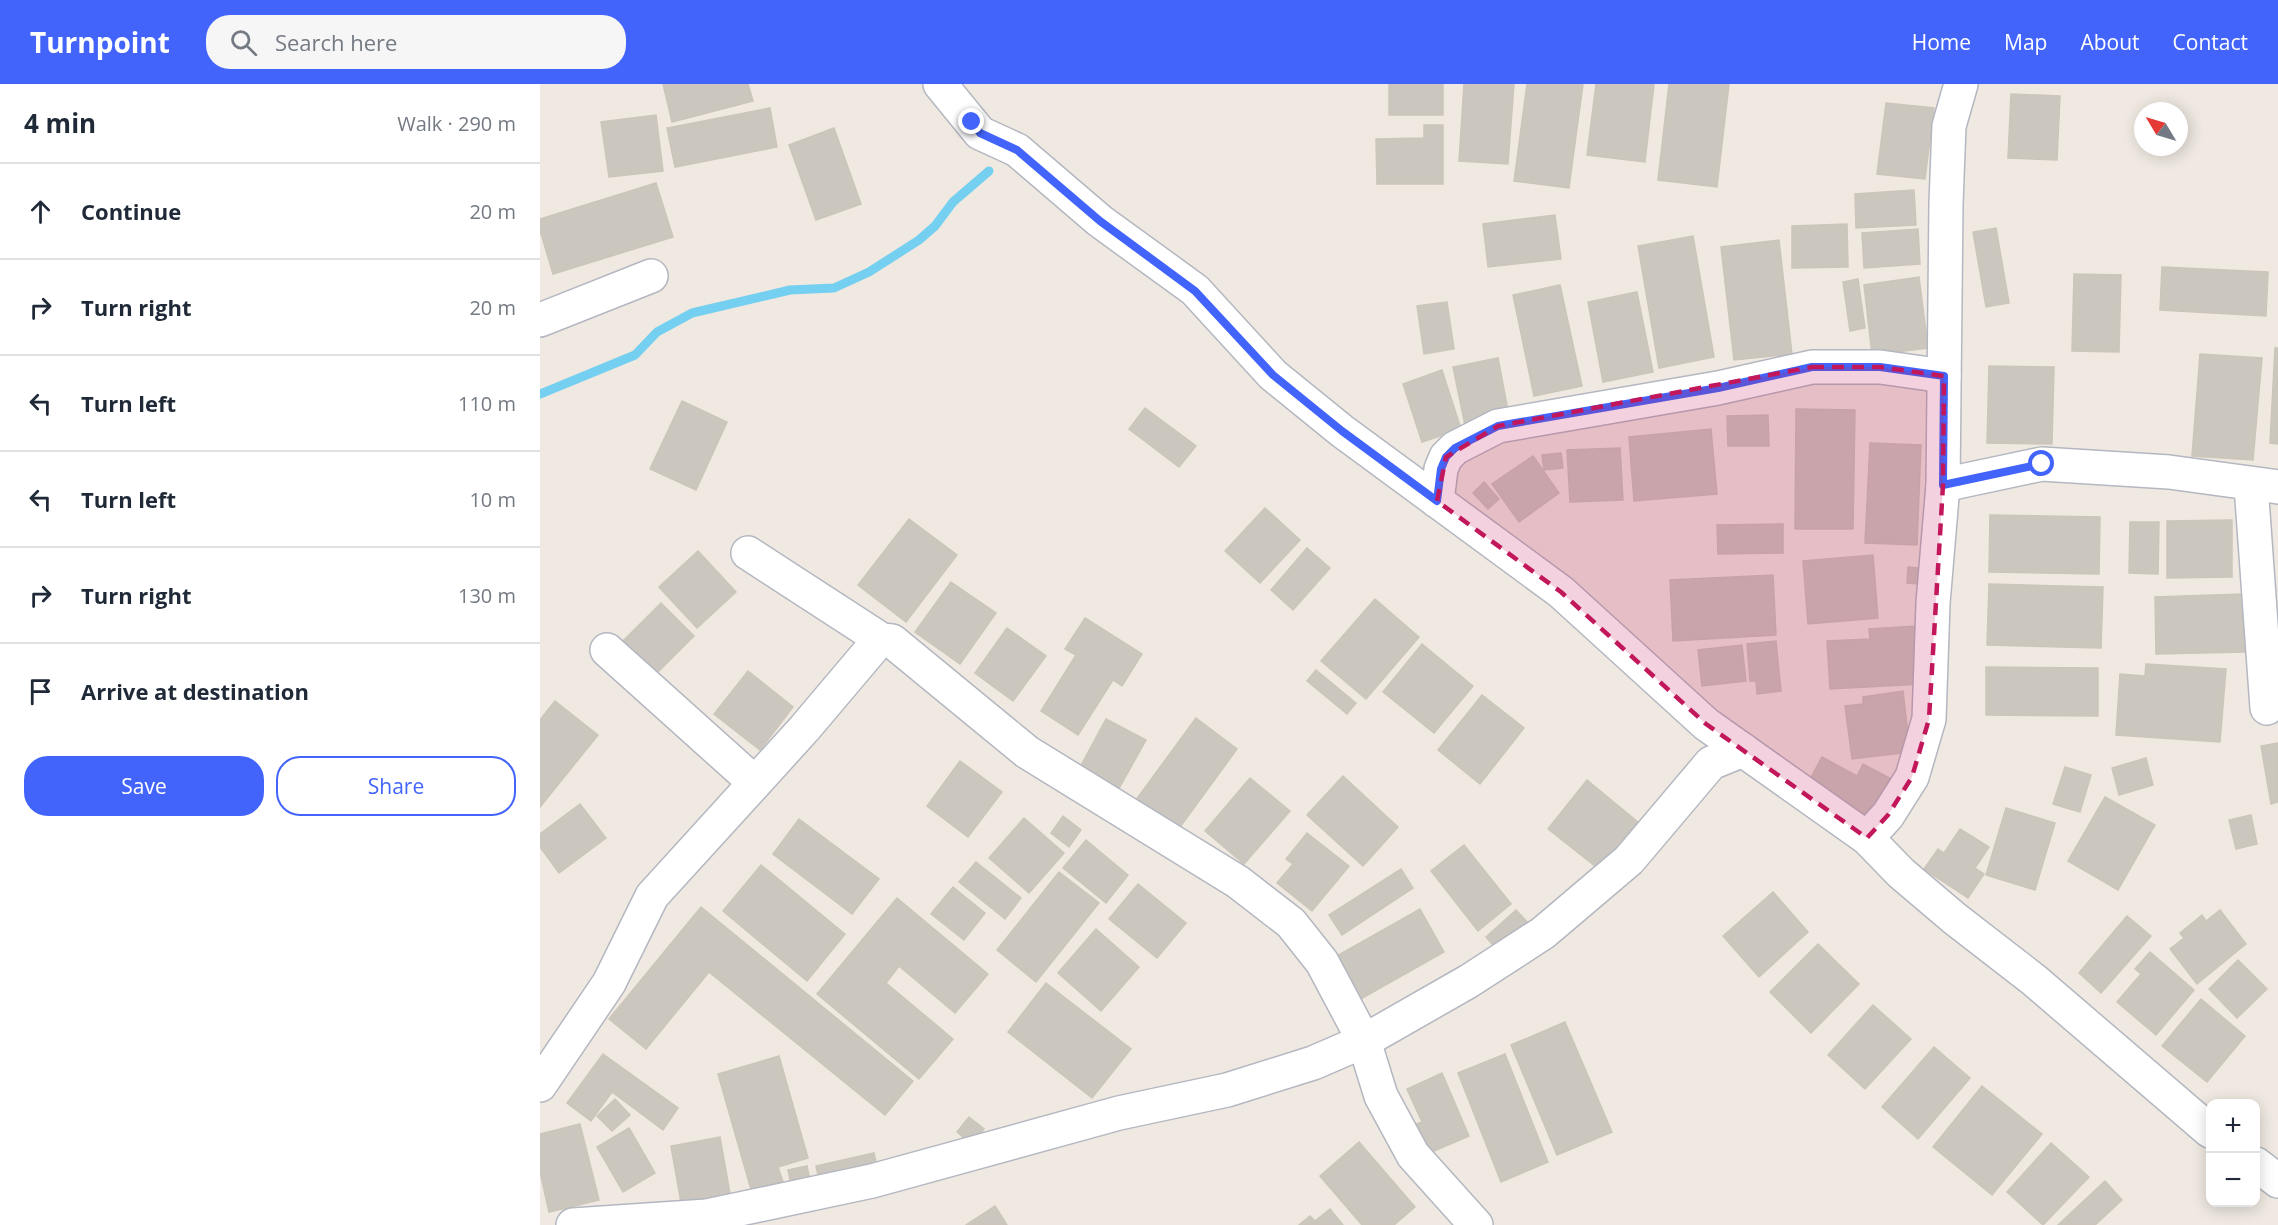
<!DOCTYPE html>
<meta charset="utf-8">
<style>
body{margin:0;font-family:"Open Sans",sans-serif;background:#f6f6f7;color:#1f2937}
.controls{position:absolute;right:18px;bottom:18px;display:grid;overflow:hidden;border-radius:12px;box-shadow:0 3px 15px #0003}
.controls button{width:54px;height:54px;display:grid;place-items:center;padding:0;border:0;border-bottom:2px solid #e0e1e3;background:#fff;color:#1f2937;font:30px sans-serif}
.compass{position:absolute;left:1594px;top:18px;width:54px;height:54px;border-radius:50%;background:#fff;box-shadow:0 3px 15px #0003;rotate:308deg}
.stop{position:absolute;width:18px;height:18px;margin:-14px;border:4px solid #4264fb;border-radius:50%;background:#fff}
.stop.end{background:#4264fb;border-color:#fff;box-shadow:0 2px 6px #0008}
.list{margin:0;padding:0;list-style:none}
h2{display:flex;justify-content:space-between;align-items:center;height:78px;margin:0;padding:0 24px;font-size:26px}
h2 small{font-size:20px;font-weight:400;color:#747a83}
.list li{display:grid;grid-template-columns:39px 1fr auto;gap:18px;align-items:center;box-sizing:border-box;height:96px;padding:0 24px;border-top:2px solid #e0e1e3}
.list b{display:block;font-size:22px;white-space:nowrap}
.list em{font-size:20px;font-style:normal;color:#747a83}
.actions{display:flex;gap:12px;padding:18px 24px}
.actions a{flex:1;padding:14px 0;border:2px solid #4264fb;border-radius:24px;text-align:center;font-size:21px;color:#4264fb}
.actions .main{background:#4264fb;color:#fff}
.icon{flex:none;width:33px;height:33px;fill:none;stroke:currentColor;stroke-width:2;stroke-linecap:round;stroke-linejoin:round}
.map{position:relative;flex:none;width:1738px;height:1141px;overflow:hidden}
header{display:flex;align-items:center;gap:36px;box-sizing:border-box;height:84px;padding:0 30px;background:#4264fb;color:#fff}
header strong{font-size:28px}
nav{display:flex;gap:33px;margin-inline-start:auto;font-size:21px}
.search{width:420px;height:54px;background:#f6f6f7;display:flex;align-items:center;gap:15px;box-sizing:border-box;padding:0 21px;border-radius:24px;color:#747a83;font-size:22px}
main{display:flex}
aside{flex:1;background:#fff}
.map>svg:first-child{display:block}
</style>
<header>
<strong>Turnpoint</strong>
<div class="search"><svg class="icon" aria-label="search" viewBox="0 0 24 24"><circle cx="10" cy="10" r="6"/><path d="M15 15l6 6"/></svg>Search here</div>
<nav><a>Home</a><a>Map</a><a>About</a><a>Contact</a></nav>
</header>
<main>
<aside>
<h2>4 min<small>Walk · 290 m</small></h2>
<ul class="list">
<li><svg class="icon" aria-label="ahead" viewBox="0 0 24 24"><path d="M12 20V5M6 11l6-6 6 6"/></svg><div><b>Continue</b></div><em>20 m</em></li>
<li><svg class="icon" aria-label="right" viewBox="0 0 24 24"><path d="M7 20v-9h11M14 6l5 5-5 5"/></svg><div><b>Turn right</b></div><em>20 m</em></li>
<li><svg class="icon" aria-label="left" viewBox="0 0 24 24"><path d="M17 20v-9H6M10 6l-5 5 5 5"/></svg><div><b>Turn left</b></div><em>110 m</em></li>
<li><svg class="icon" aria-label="left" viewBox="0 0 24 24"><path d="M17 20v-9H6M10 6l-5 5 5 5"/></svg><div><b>Turn left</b></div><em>10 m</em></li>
<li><svg class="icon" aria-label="right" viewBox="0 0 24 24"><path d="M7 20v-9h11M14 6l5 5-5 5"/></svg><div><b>Turn right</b></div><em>130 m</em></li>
<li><svg class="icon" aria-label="arrive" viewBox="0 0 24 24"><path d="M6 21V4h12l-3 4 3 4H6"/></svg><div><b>Arrive at destination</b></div></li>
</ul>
<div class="actions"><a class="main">Save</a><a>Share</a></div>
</aside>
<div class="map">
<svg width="1738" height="1141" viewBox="0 0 1738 1141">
<rect width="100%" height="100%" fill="#efe9e1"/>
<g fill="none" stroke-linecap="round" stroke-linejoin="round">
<polyline stroke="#75cff0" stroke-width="9" points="0,310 95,271 117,248 152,229 250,206 294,204 329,188 379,156 395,142 413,118 449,87"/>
</g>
<g fill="#cbc7bf" stroke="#cbc5ba" stroke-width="1.5">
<polygon points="123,0 208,0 213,17 132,38"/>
<rect x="849" y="0" width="54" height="31"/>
<polygon points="924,0 974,0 968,80 919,77"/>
<polygon points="987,0 1043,0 1029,104 974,97"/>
<polygon points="1056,0 1114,0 1105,78 1047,71"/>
<polygon points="1129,0 1189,0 1177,103 1118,96"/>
<polygon points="1471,10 1520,12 1517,76 1468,74"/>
<polygon points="1346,19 1394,24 1385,95 1337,90"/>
<polygon points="230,24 237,63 135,83 127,44"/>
<polygon points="116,31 123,87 69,93 61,38"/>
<polygon points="884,41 903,41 903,100 837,100 836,55 884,54"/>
<polygon points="294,44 321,120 276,136 249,61"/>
<polygon points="116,99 133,153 13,190 0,146 0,135"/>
<polygon points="1374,106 1376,141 1316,144 1315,110"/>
<polygon points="1015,131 1021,175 948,183 943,140"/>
<polygon points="1307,140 1308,183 1252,184 1252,142"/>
<polygon points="1456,144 1469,219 1446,223 1433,148"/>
<polygon points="1378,145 1380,180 1324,184 1322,149"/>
<polygon points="1153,152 1174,273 1119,284 1098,162"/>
<polygon points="1239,156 1252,270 1194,276 1181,163"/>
<polygon points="1622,183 1728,188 1726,232 1620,226"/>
<polygon points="1534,190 1581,191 1579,268 1532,267"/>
<polygon points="1379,193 1388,264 1332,271 1324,201"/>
<polygon points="1318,195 1325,244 1310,247 1303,198"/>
<polygon points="1020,201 1042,302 994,312 973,211"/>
<polygon points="1097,208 1113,288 1063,298 1048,218"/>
<polygon points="907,218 914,265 884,270 877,222"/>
<polygon points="1735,264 1738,264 1738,360 1730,359"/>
<polygon points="1660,270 1722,274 1713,376 1652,372"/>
<polygon points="958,274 970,337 926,346 913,283"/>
<polygon points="1449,282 1514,283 1512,360 1447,359"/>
<polygon points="902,286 921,345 882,358 863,300"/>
<polygon points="142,317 187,338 156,406 110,385"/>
<polygon points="605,324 656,362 639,383 589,345"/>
<polygon points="1256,325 1315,326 1313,445 1255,445"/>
<polygon points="1228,331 1229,362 1188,362 1187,332"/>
<polygon points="1171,345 1177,410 1094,417 1089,353"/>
<polygon points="1330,359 1381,361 1377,461 1325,459"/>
<polygon points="1080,364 1083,416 1030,418 1027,366"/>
<polygon points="1021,369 1023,384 1004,386 1002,371"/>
<polygon points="993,372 1019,409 979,438 952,400"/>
<polygon points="944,398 959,415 948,425 933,409"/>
<polygon points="725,424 760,456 720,499 685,467"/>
<polygon points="1450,431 1560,433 1559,490 1449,488"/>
<polygon points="369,435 417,471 366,538 318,501"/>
<polygon points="1692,436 1692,493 1627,494 1627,437"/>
<polygon points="1590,438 1619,438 1618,490 1589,489"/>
<polygon points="1243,440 1243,469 1178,470 1177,441"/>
<polygon points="767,464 790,484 753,526 731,506"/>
<polygon points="158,467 196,508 157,544 119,503"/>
<polygon points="1333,471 1338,534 1268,540 1263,477"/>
<polygon points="1368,483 1391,485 1389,501 1367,499"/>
<polygon points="1233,491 1236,551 1133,557 1130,496"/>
<polygon points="411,498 456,529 420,580 375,548"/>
<polygon points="1449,500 1563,503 1561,564 1447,561"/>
<polygon points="1703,510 1705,568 1616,570 1615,513"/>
<polygon points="835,515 879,553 826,615 781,577"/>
<polygon points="121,519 154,552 116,590 83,557"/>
<polygon points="545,534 602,570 582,602 573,596 538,651 501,627 536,571 525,565"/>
<polygon points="1377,542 1381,600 1290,605 1287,557 1330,555 1329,545"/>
<polygon points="467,544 506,572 473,617 435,589"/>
<polygon points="1236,557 1241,607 1217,610 1216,597 1210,597 1207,560"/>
<polygon points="882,560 933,602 894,649 843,608"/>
<polygon points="1202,561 1206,597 1162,602 1158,566"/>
<polygon points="1606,580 1686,585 1680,658 1576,651 1580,590 1605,592"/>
<polygon points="1446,583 1558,584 1558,632 1446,631"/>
<polygon points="776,586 816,619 807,630 767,597"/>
<polygon points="208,587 253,623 220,666 174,630"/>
<polygon points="1363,607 1370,668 1312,675 1305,622 1323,620 1323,613"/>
<polygon points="942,611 984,644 940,700 898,666"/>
<polygon points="15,617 58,651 0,723 0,636"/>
<polygon points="656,634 697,665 635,750 593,720"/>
<polygon points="566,635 606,656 577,708 538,687"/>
<polygon points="1738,659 1738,718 1731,720 1721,662"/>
<polygon points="1282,673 1317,692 1323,680 1359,699 1339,737 1268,699"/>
<polygon points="1606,674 1613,701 1579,711 1572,684"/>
<polygon points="420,677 462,708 428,753 387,722"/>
<polygon points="1525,683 1551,691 1540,728 1513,720"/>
<polygon points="803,692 858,743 823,782 767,731"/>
<polygon points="710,694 750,727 704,780 665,747"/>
<polygon points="1047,696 1098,738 1060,786 1008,745"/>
<polygon points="1565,713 1615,741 1578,806 1528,777"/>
<polygon points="40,720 66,754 19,789 0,763 0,750"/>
<polygon points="1466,724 1515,739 1495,806 1446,791"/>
<polygon points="1711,731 1717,760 1696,765 1689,736"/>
<polygon points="523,732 541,746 529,763 511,749"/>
<polygon points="484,734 524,769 489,809 449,774"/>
<polygon points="259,735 339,795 312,830 233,770"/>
<polygon points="1420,745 1449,763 1435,784 1444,790 1428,814 1384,785 1398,765 1404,769"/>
<polygon points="767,749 809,782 772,827 737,799 753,780 746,775"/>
<polygon points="546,756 588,791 566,819 523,784"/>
<polygon points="924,761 971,820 938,847 891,787"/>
<polygon points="436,778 481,814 465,835 419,798"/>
<polygon points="221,781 305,850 267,897 183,827"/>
<polygon points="861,785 873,804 802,851 789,831"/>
<polygon points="519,788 559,819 496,898 457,866"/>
<polygon points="598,800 646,839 617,874 569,835"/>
<polygon points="413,803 445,829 424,856 391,830"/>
<polygon points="1233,808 1268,848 1219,893 1183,852"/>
<polygon points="357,814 448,890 415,929 359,882 346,899 413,955 379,995 277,910"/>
<polygon points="161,823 373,997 345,1031 169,888 106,965 69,935"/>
<polygon points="880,825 904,868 819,916 795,873"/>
<polygon points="976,826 990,841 960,869 946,853"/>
<polygon points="1680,826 1706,860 1657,900 1630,865 1644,854 1640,849 1662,831 1666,837"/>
<polygon points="1587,832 1611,852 1561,909 1539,889"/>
<polygon points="556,845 599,883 561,927 518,889"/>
<polygon points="1278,860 1319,900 1271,949 1230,908"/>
<polygon points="1610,868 1654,906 1616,951 1577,918 1601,890 1595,885"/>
<polygon points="1698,876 1727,905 1697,934 1669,905"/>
<polygon points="506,899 591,965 552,1014 468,948"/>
<polygon points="1661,915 1705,952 1667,998 1622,962"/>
<polygon points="1333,921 1371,955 1325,1005 1288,971"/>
<polygon points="1025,938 1072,1048 1017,1071 971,961"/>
<polygon points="1394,963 1430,994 1378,1055 1342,1023"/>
<polygon points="63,970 138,1024 123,1046 72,1008 51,1037 27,1019"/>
<polygon points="965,970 1008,1078 961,1098 918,989"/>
<polygon points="239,972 268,1074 238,1083 246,1107 214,1116 178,990"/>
<polygon points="902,989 929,1052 887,1070 874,1041 882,1038 867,1005"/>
<polygon points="1442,1002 1502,1050 1452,1111 1393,1063"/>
<polygon points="75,1015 90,1031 72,1047 57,1032"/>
<polygon points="429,1033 444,1045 432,1061 417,1048"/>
<polygon points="40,1040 59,1116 9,1128 0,1088 0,1050"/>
<polygon points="89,1044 115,1089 83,1108 57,1063"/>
<polygon points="180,1053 192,1121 143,1130 131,1062"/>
<polygon points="819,1058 875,1123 854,1141 822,1141 780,1092"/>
<polygon points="1511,1059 1549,1093 1503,1141 1467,1108"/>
<polygon points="334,1069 339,1091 281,1104 276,1082"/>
<polygon points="267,1082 271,1101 252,1105 248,1086"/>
<polygon points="1565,1097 1582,1116 1555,1141 1518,1141"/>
<polygon points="455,1122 467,1141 426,1141"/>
<polygon points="790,1125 803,1141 759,1141 770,1132 775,1137"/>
</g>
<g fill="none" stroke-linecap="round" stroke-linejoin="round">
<defs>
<g id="street">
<polyline points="400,0 440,49 477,66 560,137 655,206 733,291 802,347 1021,508 1166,640 1327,754 1361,789 1414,834 1494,896 1670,1047"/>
<polyline points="0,236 111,192"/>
<polyline points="1403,401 1502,380 1629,388 1738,403"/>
<polyline points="1711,401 1727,624"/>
<polyline points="897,417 901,385 906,373 915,364 958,342 1178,304 1272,283 1340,283 1404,292"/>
<polyline points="208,469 342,556 352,557 487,668 698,798 751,839 782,878 824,957 841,1012 873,1071 936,1141"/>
<polyline points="67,566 214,698"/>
<polyline points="1327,754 1348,731 1372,693 1389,635 1393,519 1403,401 1406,119 1409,42 1421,0"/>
<polyline points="0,1001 69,899 112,812 264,645 335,561 342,556"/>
<polyline points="1716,1080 1738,1097"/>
<polyline points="33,1141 167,1132 332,1097 579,1029 687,1006 773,979 824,957 929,897 1003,849 1089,776 1171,679 1203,666"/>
</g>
</defs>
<use href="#street" stroke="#b4b7c1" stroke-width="36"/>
<use href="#street" stroke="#fff" stroke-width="33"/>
</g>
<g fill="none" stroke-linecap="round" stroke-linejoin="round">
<polyline stroke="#4264fb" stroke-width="8" points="432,38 440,49 477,66 560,137 655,207 733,291 802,347 897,417 901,385 906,373 915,364 958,342 1178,304 1272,283 1340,283 1404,292 1403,401 1502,380"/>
</g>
<path fill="#c2185b" fill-opacity="0.2" stroke="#c2185b" stroke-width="4.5" stroke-dasharray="12 8" stroke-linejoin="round" d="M1272 283H1340L1404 292 1403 401 1389 635 1372 693 1348 731 1327 754 1166 640 1021 508 897 417 906 373 958 342Z"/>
</svg>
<div class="controls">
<button>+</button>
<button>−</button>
</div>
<svg class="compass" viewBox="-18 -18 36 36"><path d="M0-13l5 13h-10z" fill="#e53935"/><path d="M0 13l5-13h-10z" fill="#747a83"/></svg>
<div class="stop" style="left:1502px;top:380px"></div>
<div class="stop end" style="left:432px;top:38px"></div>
</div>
</main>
